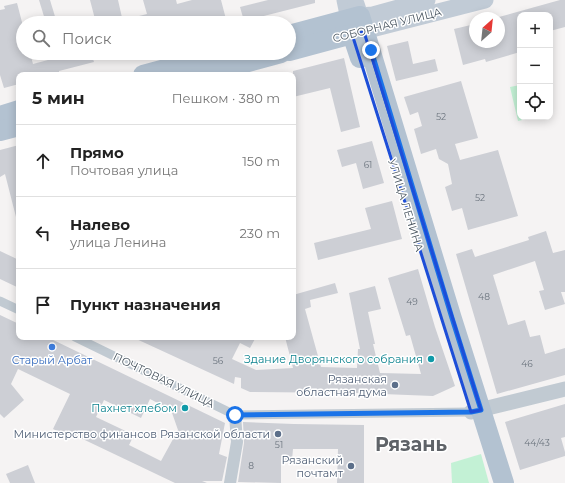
<!DOCTYPE html>
<html lang="ru">
<meta charset="utf-8">
<style>
body{margin:0;font-family:Montserrat,sans-serif;background:#f6f6f6;color:#222}
.controls{position:absolute;right:12px;top:12px;display:grid;overflow:hidden;border-radius:8px;box-shadow:0 2px 10px #0003}
.controls button{width:36px;height:36px;display:grid;place-items:center;padding:0;border:0;border-bottom:1px solid #e0e0e0;background:#fff;color:#222;font:20px sans-serif}
.compass{position:absolute;left:469px;top:12px;width:36px;height:36px;border-radius:50%;background:#fff;box-shadow:0 2px 10px #0003;rotate:27deg}
.stop{position:absolute;width:12px;height:12px;margin:-9px;border:3px solid #1a73e8;border-radius:50%;background:#fff}
.stop.end{background:#1a73e8;border-color:#fff;box-shadow:0 1px 4px #0008}
.list{margin:0;padding:0;list-style:none}
h2{display:flex;justify-content:space-between;align-items:center;height:52px;margin:0;padding:0 16px;font-size:17px}
h2 small{font-size:13px;font-weight:400;color:#767676}
.list li{display:grid;grid-template-columns:26px 1fr auto;gap:12px;align-items:center;box-sizing:border-box;height:72px;padding:0 16px;border-top:1px solid #e0e0e0}
.list b{display:block;font-size:15px;white-space:nowrap}
.list p{margin:0;font-size:13px;white-space:nowrap;color:#767676}
.list em{font-size:13px;font-style:normal;color:#767676}
.icon{flex:none;width:22px;height:22px;fill:none;stroke:currentColor;stroke-width:2;stroke-linecap:round;stroke-linejoin:round}
.map{position:relative;flex:none;width:565px;height:483px;overflow:hidden}
.search{position:absolute;background:#fff;box-shadow:0 2px 10px #0003;left:16px;top:16px;width:280px;height:44px;display:flex;align-items:center;gap:10px;box-sizing:border-box;padding:0 14px;border-radius:22px;color:#767676;font-size:15px}
.panel{position:absolute;background:#fff;box-shadow:0 2px 10px #0003;left:16px;top:72px;width:280px;height:268px;border-radius:8px}
.map>svg:first-child{display:block}
</style>
<div class="map">
<svg width="565" height="483" viewBox="0 0 565 483">
<rect width="100%" height="100%" fill="#f5f3f3"/>
<g fill="#c3f1d5">
<polygon points="520,85 520,117 535,117 518,121 510,87"/>
<polygon points="481,454 489,483 452,483 451,463"/>
</g>
<g fill="#cdcfd5" fill-rule="evenodd">
<polygon points="39,0 50,0 57,23 46,23"/>
<polygon points="90,0 118,0 123,22 123,20 147,14 143,0 176,0 177,4 192,0 221,0 227,23 96,23"/>
<polygon points="268,0 315,0 315,3 244,21 240,7"/>
<polygon points="560,0 565,0 565,27 550,31 550,15 520,15 520,52 486,62 485,59 463,65 454,29 475,24 475,42 499,42 499,17"/>
<polygon points="17,3 23,26 23,53 30,53 33,64 74,53 91,53 94,62 59,71 59,73 52,75 19,75 19,84 4,88 0,75 0,10 5,9 4,6"/>
<polygon points="408,41 413,64 435,59 438,71 396,81 387,46"/>
<polygon points="344,58 360,127 341,132 330,88 293,97 293,71"/>
<polygon points="461,81 478,138 455,144 460,160 498,150 518,216 468,230 462,208 452,211 445,187 452,184 448,164 439,159 436,149 421,154 414,129 422,126 418,112 410,115 404,97"/>
<polygon points="372,141 384,183 363,189 356,163 342,167 337,150"/>
<polygon points="19,145 19,217 16,217 5,174 0,177 0,150"/>
<polygon points="392,201 402,239 318,260 314,243 371,229 365,208"/>
<polygon points="546,231 553,253 565,250 565,292 561,292 565,304 545,310 539,291 544,290 535,261 493,275 508,325 525,320 530,337 540,335 545,354 565,348 565,375 497,394 456,254 472,249 475,257 529,240 528,237"/>
<polygon points="0,251 19,260 19,288 0,279"/>
<polygon points="418,269 435,327 455,386 433,396 357,393 250,392 241,388 241,378 235,377 234,384 132,337 256,337 250,348 240,343 232,359 256,370 293,368 285,337 293,337 293,314 295,314 293,306 293,295 335,283 338,293 310,300 311,307 305,309 321,367 357,368 358,349 360,349 349,293 375,286 381,309 368,312 375,344 373,344 380,373 421,374 410,335 406,336 388,278"/>
<path d="M0 315 19 324V337H47L225 423 219 454 227 457 222 481H202L207 483H175L68 432 66 435 53 429 70 394 18 369 11 384 24 400 4 418 0 414ZM150 399 171 410 178 430 161 461 129 445 134 435 96 417 104 400 141 418Z"/>
<polygon points="565,404 565,437 561,438 565,452 565,456 520,470 505,422"/>
<polygon points="243,422 294,424 364,425 364,483 337,483 338,449 293,449 292,460 281,460 281,483 238,482 244,443"/>
<polygon points="28,465 35,483 10,483 6,474"/>
</g>
<g fill="none" stroke-linecap="round" stroke-linejoin="round">
<g stroke="#c1cad2" stroke-width="9">
<polyline points="0,301 19,310"/>
<polyline points="75,337 235,415 471,412"/>
</g>
<polyline stroke="#c1cad2" stroke-width="12" points="230,483 237,442 235,415"/>
<polyline stroke="#c1cad2" stroke-width="15" points="471,412 565,389"/>
<g stroke="#c1cbd6" stroke-width="17">
<polyline points="345,0 352,34 485,0"/>
<polyline points="356,4 360,16 373,15 427,0"/>
</g>
<g stroke="#b3c2d1" stroke-width="20">
<polyline points="289,35 360,16 452,319 504,483"/>
<polyline points="289,51 352,34 360,58"/>
<polyline points="143,75 225,53"/>
<polyline points="200,75 281,53"/>
<polyline points="0,116 19,110"/>
<polyline points="0,131 19,126"/>
</g>
</g>
<g fill="none" stroke-linecap="round" stroke-linejoin="round">
<polyline stroke="#1a73e8" stroke-width="5" points="235,415 471,412 481,410 452,318 371,50"/>
</g>
<path fill="none" stroke="#1d4ed8" stroke-width="3" stroke-linejoin="round" d="M364 32 481 410 471 412 352 34Z"/>
<circle fill="#3f7fe0" stroke="#fff" stroke-width="1.5" cx="52" cy="347" r="4"/>
<g fill="#0f9aa8" stroke="#fff" stroke-width="1.5">
<circle cx="431" cy="359" r="4"/>
<circle cx="185" cy="408" r="4"/>
</g>
<g fill="#5c6f8a" stroke="#fff" stroke-width="1.5">
<circle cx="395" cy="385" r="4"/>
<circle cx="278" cy="434" r="4"/>
<circle cx="351" cy="466" r="4"/>
</g>
<g text-anchor="middle" stroke-width="3" stroke-linejoin="round" paint-order="stroke">
<g font-size="9" fill="#6b747e">
<text x="441" y="120">52</text>
<text x="368" y="168">61</text>
<text x="480" y="201">52</text>
<text x="484" y="300">48</text>
<text x="412" y="305">49</text>
<text x="218" y="364">56</text>
<text x="527" y="367">46</text>
<text x="537" y="446">44/43</text>
<text x="279" y="448">51</text>
<text x="251" y="469">8</text>
</g>
<g font-size="11" fill="#4a5661" stroke="#fff">
<text transform="translate(387 25) rotate(-14)" y="4">СОБОРНАЯ УЛИЦА</text>
<text transform="translate(406 205) rotate(73)" y="4">УЛИЦА ЛЕНИНА</text>
<text transform="translate(164 380) rotate(26)" y="4">ПОЧТОВАЯ УЛИЦА</text>
</g>
<g font-size="11" fill="#0d838f" stroke="#fff" text-anchor="end">
<text x="423" y="363">Здание Дворянского собрания</text>
<text x="177" y="412">Пахнет хлебом</text>
</g>
<g font-size="11" fill="#366cbe" stroke="#fff">
<text x="52" y="364">Старый Арбат</text>
</g>
<g font-size="11" fill="#4e5e75" stroke="#fff" text-anchor="end">
<text x="387" y="383">Рязанская<tspan x="387" dy="13">областная дума</tspan></text>
<text x="270" y="438">Министерство финансов Рязанской области</text>
<text x="343" y="464">Рязанский<tspan x="343" dy="13">почтамт</tspan></text>
</g>
<g font-size="19" font-weight="bold" fill="#5f6368" stroke="#fff">
<text x="411" y="451">Рязань</text>
</g>
</g>
</svg>
<div class="controls">
<button>+</button>
<button>−</button>
<button><svg class="icon" aria-label="locate" viewBox="0 0 24 24"><circle cx="12" cy="12" r="6"/><path d="M12 2v4M12 18v4M2 12h4M18 12h4"/></svg></button>
</div>
<svg class="compass" viewBox="-18 -18 36 36"><path d="M0-13l5 13h-10z" fill="#e53935"/><path d="M0 13l5-13h-10z" fill="#767676"/></svg>
<div class="stop" style="left:235px;top:415px"></div>
<div class="stop end" style="left:371px;top:50px"></div>
<div class="search"><svg class="icon" aria-label="search" viewBox="0 0 24 24"><circle cx="10" cy="10" r="6"/><path d="M15 15l6 6"/></svg>Поиск</div>
<section class="panel">
<h2>5 мин<small>Пешком · 380 m</small></h2>
<ul class="list">
<li><svg class="icon" aria-label="ahead" viewBox="0 0 24 24"><path d="M12 20V5M6 11l6-6 6 6"/></svg><div><b>Прямо</b><p>Почтовая улица</p></div><em>150 m</em></li>
<li><svg class="icon" aria-label="left" viewBox="0 0 24 24"><path d="M17 20v-9H6M10 6l-5 5 5 5"/></svg><div><b>Налево</b><p>улица Ленина</p></div><em>230 m</em></li>
<li><svg class="icon" aria-label="arrive" viewBox="0 0 24 24"><path d="M6 21V4h12l-3 4 3 4H6"/></svg><div><b>Пункт назначения</b></div></li>
</ul>
</section>
</div>
